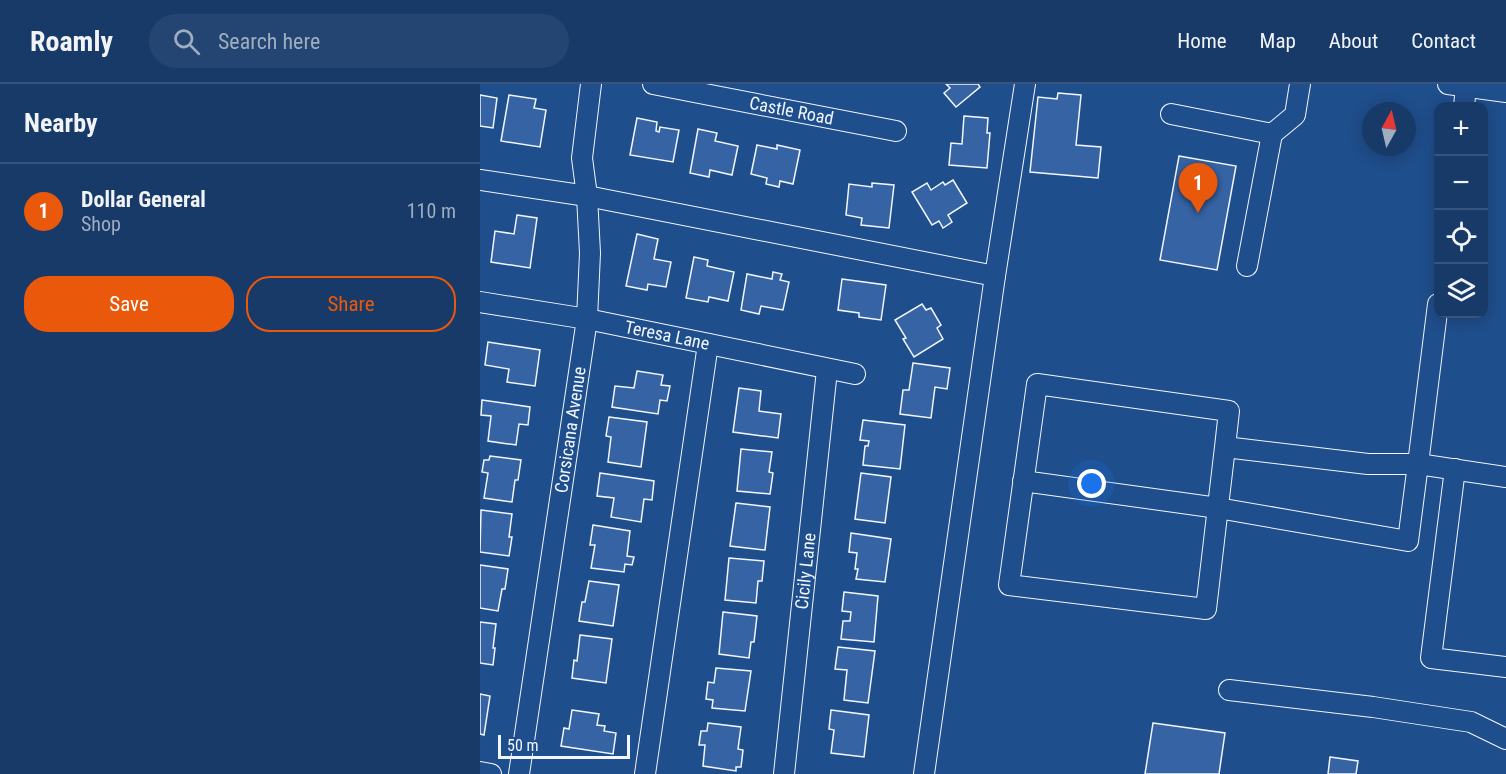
<!DOCTYPE html>
<meta charset="utf-8">
<style>
body{margin:0;font-family:"Roboto Condensed",sans-serif;background:#244571;color:#f1f3f6}
.controls{position:absolute;right:18px;top:18px;display:grid;overflow:hidden;border-radius:12px;box-shadow:0 3px 15px #0003}
.controls button{width:54px;height:54px;display:grid;place-items:center;padding:0;border:0;border-bottom:2px solid #36547d;background:#173a69;color:#f1f3f6;font:30px sans-serif}
.compass{position:absolute;left:882px;top:18px;width:54px;height:54px;border-radius:50%;background:#173a69;box-shadow:0 3px 15px #0003;rotate:8deg}
.scale{position:absolute;left:18px;bottom:15px;width:132px;box-sizing:border-box;padding-left:6px;border:3px solid #f2f6ff;border-top:0;font-size:16px;line-height:21px;white-space:nowrap;color:#f2f6ff;-webkit-text-stroke:4px #1f4e8c;paint-order:stroke}
.you{position:absolute;left:612px;top:400px;width:21px;height:21px;margin:-15px;border:4px solid #fff;border-radius:50%;background:#1a73e8;box-shadow:0 0 0 9px #1a73e833}
.badge{display:grid;place-items:center;width:39px;height:39px;border-radius:50%;background:#ea580c;color:#fff;font-size:20px;font-weight:700}
.pin{position:absolute;translate:-50% -50px;filter:drop-shadow(0 2px 3px #0008)}
.pin::after{content:'';position:absolute;top:32px;width:21px;height:18px;background:inherit;clip-path:polygon(0 0,100% 0,50% 100%)}
.list{margin:0;padding:0;list-style:none}
h2{display:flex;justify-content:space-between;align-items:center;height:78px;margin:0;padding:0 24px;font-size:26px}
h2 small{font-size:20px;font-weight:400;color:#9eadc0}
.list li{display:grid;grid-template-columns:39px 1fr auto;gap:18px;align-items:center;box-sizing:border-box;height:96px;padding:0 24px;border-top:2px solid #36547d}
.list b{display:block;font-size:22px;white-space:nowrap}
.list p{margin:0;font-size:20px;white-space:nowrap;color:#9eadc0}
.list em{font-size:20px;font-style:normal;color:#9eadc0}
.actions{display:flex;gap:12px;padding:18px 24px}
.actions a{flex:1;padding:14px 0;border:2px solid #ea580c;border-radius:24px;text-align:center;font-size:21px;color:#ea580c}
.actions .main{background:#ea580c;color:#fff}
.icon{flex:none;width:33px;height:33px;fill:none;stroke:currentColor;stroke-width:2;stroke-linecap:round;stroke-linejoin:round}
.map{position:relative;flex:none;width:1026px;height:690px;overflow:hidden}
header{display:flex;align-items:center;gap:36px;box-sizing:border-box;height:84px;padding:0 30px;background:#173a69;border-bottom:2px solid #36547d}
header strong{font-size:28px}
nav{display:flex;gap:33px;margin-inline-start:auto;font-size:21px}
.search{width:420px;height:54px;background:#244571;display:flex;align-items:center;gap:15px;box-sizing:border-box;padding:0 21px;border-radius:33px;color:#9eadc0;font-size:22px}
main{display:flex}
aside{flex:1;background:#173a69}
.map>svg:first-child{display:block}
</style>
<header>
<strong>Roamly</strong>
<div class="search"><svg class="icon" aria-label="search" viewBox="0 0 24 24"><circle cx="10" cy="10" r="6"/><path d="M15 15l6 6"/></svg>Search here</div>
<nav><a>Home</a><a>Map</a><a>About</a><a>Contact</a></nav>
</header>
<main>
<aside>
<h2>Nearby<small></small></h2>
<ul class="list">
<li><span class="badge">1</span><div><b>Dollar General</b><p>Shop</p></div><em>110 m</em></li>
</ul>
<div class="actions"><a class="main">Save</a><a>Share</a></div>
</aside>
<div class="map">
<svg width="1026" height="690" viewBox="0 0 1026 690">
<rect width="100%" height="100%" fill="#1f4e8c"/>
<g fill="#3563a3" stroke="#f2f6ff" stroke-width="1.5">
<polygon points="466,0 498,0 500,3 476,23 464,9 470,4"/>
<polygon points="578,9 601,11 596,61 621,63 618,94 550,88 558,13 577,15"/>
<polygon points="0,11 17,14 13,44 0,42"/>
<polygon points="29,11 56,15 54,24 66,26 60,63 21,57"/>
<polygon points="484,32 508,34 507,49 510,49 507,84 469,81 471,59 482,60"/>
<polygon points="157,34 177,38 176,47 179,48 180,43 199,46 193,78 150,71"/>
<polygon points="218,45 237,49 235,57 258,62 252,91 230,86 229,93 210,89"/>
<polygon points="277,61 297,65 297,61 320,66 313,100 300,97 299,103 286,100 287,94 271,90"/>
<polygon points="699,72 756,82 737,186 680,176"/>
<polygon points="473,96 487,119 468,131 472,138 463,144 459,137 452,141 432,108 447,99 451,106 463,98 465,101"/>
<polygon points="392,99 414,101 409,144 381,141 382,134 366,131 369,100 392,103"/>
<polygon points="37,131 57,134 50,184 11,178 15,147 34,150"/>
<polygon points="157,150 178,155 174,175 191,178 186,203 168,200 167,206 146,202"/>
<polygon points="214,173 228,176 227,182 254,188 248,217 229,213 228,218 206,214"/>
<polygon points="293,188 302,190 300,196 309,198 303,226 281,222 279,230 261,226 267,190 292,195"/>
<polygon points="362,195 406,201 401,236 379,233 379,229 358,226"/>
<polygon points="442,220 446,226 451,224 461,241 457,244 463,255 434,273 423,255 426,254 415,236"/>
<polygon points="8,258 60,266 55,302 27,298 29,285 5,281"/>
<polygon points="433,279 470,284 467,305 455,303 451,334 420,330 423,306 429,306"/>
<polygon points="157,287 183,291 181,301 190,302 187,317 180,316 178,330 132,323 135,302 154,304"/>
<polygon points="259,304 281,307 279,327 301,330 298,354 253,348"/>
<polygon points="2,316 50,323 48,341 39,340 36,361 8,357 11,332 1,331"/>
<polygon points="129,333 167,338 161,383 128,378 131,353 126,352"/>
<polygon points="383,336 425,341 420,385 383,381 385,362 388,362 389,357 380,356"/>
<polygon points="261,365 292,368 289,388 293,389 290,410 257,407"/>
<polygon points="10,372 41,376 38,396 35,396 32,418 4,414 8,389 2,388 4,376 9,376"/>
<polygon points="120,389 174,397 172,416 164,415 161,438 131,433 134,414 117,412"/>
<polygon points="381,389 411,393 405,439 375,435"/>
<polygon points="256,419 290,423 285,466 250,462"/>
<polygon points="1,426 32,430 29,453 32,453 29,472 0,468"/>
<polygon points="113,441 150,447 147,472 154,473 152,481 145,480 144,488 111,484 115,461 110,461"/>
<polygon points="371,449 411,455 405,498 376,495 378,485 375,485 377,469 369,468"/>
<polygon points="249,474 284,477 282,497 278,497 276,519 245,516"/>
<polygon points="0,481 28,485 25,505 22,505 18,527 0,524"/>
<polygon points="109,497 139,501 133,542 99,537 102,518 105,518"/>
<polygon points="364,508 398,512 394,558 361,555 363,537 370,537 371,528 362,527"/>
<polygon points="243,528 277,532 274,558 271,558 269,574 239,570"/>
<polygon points="0,538 16,540 13,564 15,564 13,581 0,579"/>
<polygon points="100,551 132,555 126,599 92,594 94,576 97,577"/>
<polygon points="358,563 395,567 388,619 364,616 367,586 355,585"/>
<polygon points="236,584 271,587 265,627 232,624 233,616 226,615 228,598 234,599"/>
<polygon points="0,610 10,612 4,651 0,650"/>
<polygon points="92,626 119,630 117,641 125,642 124,647 136,649 133,670 81,662 84,644 89,645"/>
<polygon points="351,626 389,631 384,673 351,669 354,646 349,645"/>
<polygon points="228,639 261,643 258,665 263,666 261,683 256,683 256,687 223,682 225,661 219,661 221,647 227,647"/>
<polygon points="673,639 745,649 739,690 665,690"/>
<polygon points="850,673 878,677 876,690 848,690"/>
</g>
<g fill="none" stroke-linecap="round" stroke-linejoin="round">
<defs>
<g id="minor">
<path id="s1" d="M173 0 416 47"/>
<polyline points="968,0 1026,8"/>
<polyline points="984,22 986,3"/>
<polyline points="691,30 792,50"/>
<polyline points="0,96 107,112 515,192"/>
<polyline points="767,182 792,50 815,31 820,0"/>
<path id="s2" d="M0 218 107 235 375 290"/>
<polyline points="958,220 938,380 1026,393"/>
<polyline points="975,385 951,574 1026,583"/>
<polyline points="543,397 738,424 928,457 938,380 888,380 745,363 749,327 557,300 529,501 726,525 745,363"/>
<polyline points="749,606 893,623 991,638 1026,655"/>
<polyline points="0,688 11,690"/>
<path id="s3" d="M39 690 107 235 110 169 107 112 102 74 111 0"/>
<polyline points="165,690 228,260"/>
<path id="s4" d="M304 690 347 286"/>
<polyline points="444,690 515,192 545,0"/>
</g>
</defs>
<use href="#minor" stroke="#f2f6ff" stroke-width="22"/>
<use href="#minor" stroke="#1f4e8c" stroke-width="20"/>
</g>
<g text-anchor="middle" stroke-width="4.5" stroke-linejoin="round" paint-order="stroke">
<g font-size="18" fill="#f2f6ff" stroke="#1f4e8c">
<text dy="6" stroke="none"><textPath href="#s1" startOffset="141">Castle Road</textPath></text>
<text dy="6" stroke="none"><textPath href="#s2" startOffset="190">Teresa Lane</textPath></text>
<text dy="6" stroke="none"><textPath href="#s3" startOffset="348">Corsicana Avenue</textPath></text>
<text dy="6" stroke="none"><textPath href="#s4" startOffset="204">Cicily Lane</textPath></text>
</g>
</g>
</svg>
<div class="controls">
<button>+</button>
<button>−</button>
<button><svg class="icon" aria-label="locate" viewBox="0 0 24 24"><circle cx="12" cy="12" r="6"/><path d="M12 2v4M12 18v4M2 12h4M18 12h4"/></svg></button>
<button><svg class="icon" aria-label="layers" viewBox="0 0 24 24"><path d="M12 4l9 5-9 5-9-5zM3 14l9 5 9-5"/></svg></button>
</div>
<svg class="compass" viewBox="-18 -18 36 36"><path d="M0-13l5 13h-10z" fill="#e53935"/><path d="M0 13l5-13h-10z" fill="#9eadc0"/></svg>
<div class="scale">50 m</div>
<div class="you"></div>
<div class="pin badge" style="left:718px;top:129px">1</div>
</div>
</main>
